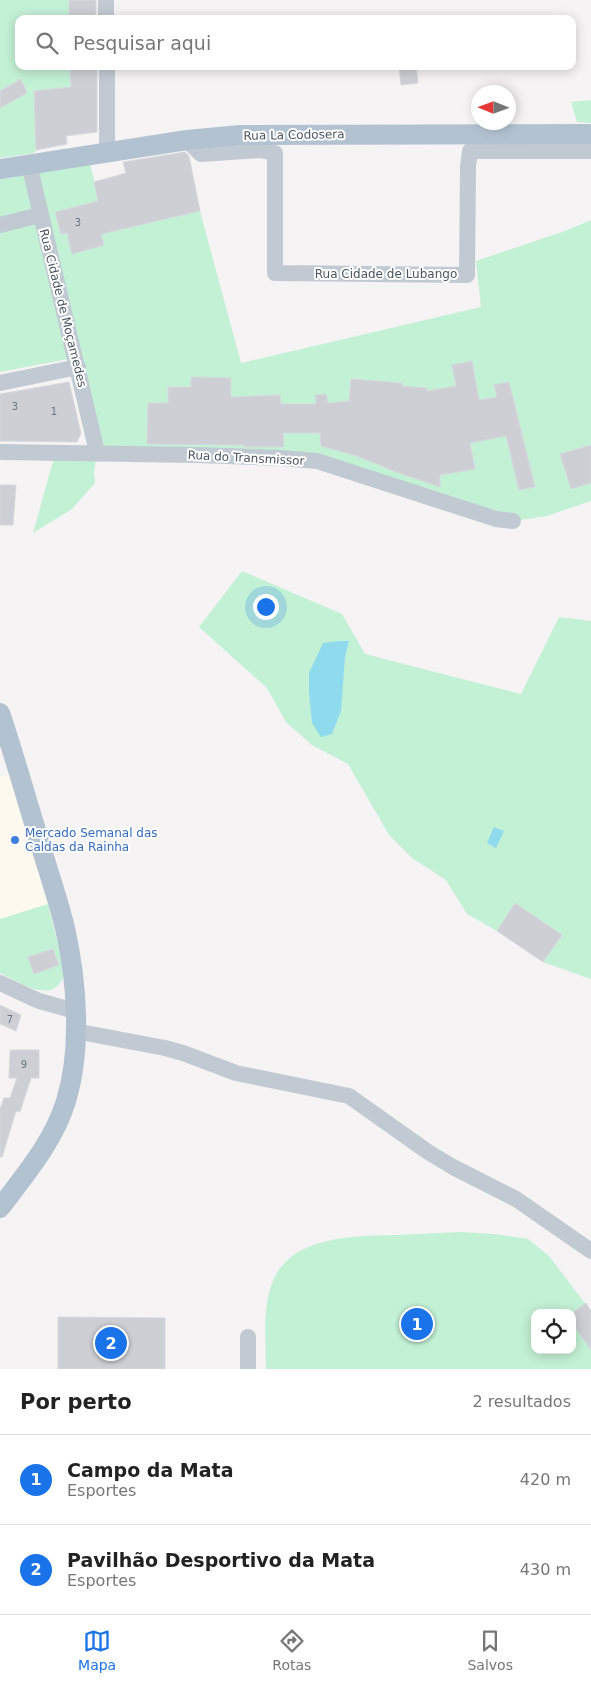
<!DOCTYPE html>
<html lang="pt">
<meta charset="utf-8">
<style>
body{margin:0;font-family:"DejaVu Sans",sans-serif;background:#f6f6f6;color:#222}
.controls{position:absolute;right:15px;bottom:15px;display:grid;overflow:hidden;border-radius:10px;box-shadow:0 2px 12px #0003}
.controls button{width:45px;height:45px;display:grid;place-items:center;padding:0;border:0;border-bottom:1px solid #e0e0e0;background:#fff;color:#222;font:25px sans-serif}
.compass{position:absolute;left:471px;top:85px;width:45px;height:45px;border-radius:50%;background:#fff;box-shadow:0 2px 12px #0003;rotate:271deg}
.you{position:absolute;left:265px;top:606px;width:18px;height:18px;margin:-12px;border:4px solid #fff;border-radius:50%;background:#1a73e8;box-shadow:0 0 0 8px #1a73e833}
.badge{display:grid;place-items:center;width:32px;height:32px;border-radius:50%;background:#1a73e8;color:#fff;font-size:16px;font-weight:700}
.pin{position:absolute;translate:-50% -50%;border:2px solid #fff;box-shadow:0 1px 5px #0006}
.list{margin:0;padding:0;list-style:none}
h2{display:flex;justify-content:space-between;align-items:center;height:65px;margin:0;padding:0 20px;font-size:21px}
h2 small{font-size:16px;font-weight:400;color:#767676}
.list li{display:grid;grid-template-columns:32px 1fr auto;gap:15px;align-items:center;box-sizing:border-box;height:90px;padding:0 20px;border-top:1px solid #e0e0e0}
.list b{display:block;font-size:19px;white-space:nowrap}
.list p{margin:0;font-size:16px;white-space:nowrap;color:#767676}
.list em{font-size:16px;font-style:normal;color:#767676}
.icon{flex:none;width:28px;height:28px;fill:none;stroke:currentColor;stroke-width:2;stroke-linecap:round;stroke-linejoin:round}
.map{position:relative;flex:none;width:591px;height:1369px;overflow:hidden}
.search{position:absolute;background:#fff;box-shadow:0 2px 12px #0003;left:15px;right:15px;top:15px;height:55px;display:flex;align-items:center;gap:12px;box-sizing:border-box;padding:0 18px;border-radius:10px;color:#767676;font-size:19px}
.sheet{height:245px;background:#fff}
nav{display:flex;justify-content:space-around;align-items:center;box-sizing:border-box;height:70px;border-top:1px solid #e0e0e0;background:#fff;font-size:14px;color:#767676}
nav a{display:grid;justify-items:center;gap:2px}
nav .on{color:#1a73e8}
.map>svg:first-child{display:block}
</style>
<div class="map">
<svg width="591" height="1369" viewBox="0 0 591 1369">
<rect width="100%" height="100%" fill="#f5f3f3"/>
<polygon fill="#fdf9ef" points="10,775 48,904 0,919 0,776"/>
<g fill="#c3f1d5" fill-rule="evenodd">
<polygon points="0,0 69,0 69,19 19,19 19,66 70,66 71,89 34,91 36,150 34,153 0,158"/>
<polygon points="591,100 591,123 577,122 571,102"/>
<polygon points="88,156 107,232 200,211 241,363 481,307 476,261 565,231 591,220 591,501 547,516 513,521 317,461 97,453 94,472 95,483 72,509 33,533 55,454 97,452 29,165"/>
<polygon points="24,175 68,359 0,372 0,178"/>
<polygon points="242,571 342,614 365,654 521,694 559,617 591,621 591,979 543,962 562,935 515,904 497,931 467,914 446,880 412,858 389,835 348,764 312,745 286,722 267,688 199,627"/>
<path d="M48 904 65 973C63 977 62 981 59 984 46 1001 15 980 0 973V919Z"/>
<path d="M460 1232 494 1234 528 1239 549 1256 591 1311V1369H266C266 1341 262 1307 273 1281 292 1235 356 1236 398 1235 419 1234 439 1233 460 1232ZM535 1313H572V1350H535Z"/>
</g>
<g fill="#90daee">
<polygon points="339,641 349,641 345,657 341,711 332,734 321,737 312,723 309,692 309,673 323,643"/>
<polygon points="494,827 504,831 496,848 487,843"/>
</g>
<g fill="#cdcfd5" stroke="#d7d9de">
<rect x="69" y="0" width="27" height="19"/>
<polygon points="70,66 97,66 97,132 66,136 67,144 36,150 34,91 71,87"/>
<polygon points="399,66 416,66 418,83 401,85"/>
<polygon points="21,79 27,93 0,108 0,91"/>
<polygon points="185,152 189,156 200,211 101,234 104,245 72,254 67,233 61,234 55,212 98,201 94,182 126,173 123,162"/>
<polygon points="472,361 479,400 497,397 494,385 509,382 535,487 519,490 506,436 470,443 475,469 440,475 440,487 396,472 357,456 321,446 320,433 283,433 284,447 245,447 244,445 147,444 148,403 168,403 168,387 191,387 191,377 231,378 231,397 280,395 281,404 316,404 315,395 326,394 328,403 349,401 351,379 402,383 402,386 427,388 427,391 456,386 452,365"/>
<polygon points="69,382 81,433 77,442 0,441 0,394"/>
<polygon points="591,445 591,483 571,489 560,454"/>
<polygon points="0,485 16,485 13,525 0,525"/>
<polygon points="515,903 562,935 543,962 497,931"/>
<polygon points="53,949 59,965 34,974 28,957"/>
<polygon points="0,1005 21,1015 16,1031 0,1024"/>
<polygon points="10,1050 39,1050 39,1078 31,1078 20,1112 16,1111 2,1157 0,1157 0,1109 4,1098 10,1098 17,1078 9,1078"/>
<polygon points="586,1303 591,1311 591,1350 572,1323 572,1313"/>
<polygon points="58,1317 165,1318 165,1369 58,1369"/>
</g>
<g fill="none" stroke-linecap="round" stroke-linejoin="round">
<g stroke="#c1cad2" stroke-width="16">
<polyline points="106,0 106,19"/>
<polyline points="107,66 107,153"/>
<polyline points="187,140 201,154 260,150 275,153 275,273 467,275 468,167 470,151 591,151"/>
<polyline points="29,164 97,452"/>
<polyline points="0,225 40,215"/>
<polyline points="0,383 78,367"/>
<polyline points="0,452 197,455 281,458 317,461 496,519 513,521"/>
<polyline points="0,983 39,1001 75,1011"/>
<polyline points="75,1031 165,1048 183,1053 236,1073 349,1096 428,1152 453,1167 516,1199 591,1251"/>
<polyline points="248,1369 248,1337"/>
</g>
<g stroke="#b3c2d1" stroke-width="20">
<polyline points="0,169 187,140 240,135 591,134"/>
<path d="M0 713C13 751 24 791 36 830 45 862 57 895 65 928 77 981 82 1049 66 1101 54 1141 25 1175 0 1208"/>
</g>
</g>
<circle fill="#3f7fe0" stroke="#fff" stroke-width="2" cx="15" cy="840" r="5"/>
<g text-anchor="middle" stroke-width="4" stroke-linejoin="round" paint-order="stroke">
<g font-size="10" fill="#6b747e">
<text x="78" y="226">3</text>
<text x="15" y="410">3</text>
<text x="54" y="415">1</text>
<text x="10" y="1023">7</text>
<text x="24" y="1068">9</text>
</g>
<g font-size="12" fill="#4a5661" stroke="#fff">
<text transform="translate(294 135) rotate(-1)" y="4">Rua La Codosera</text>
<text x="386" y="278">Rua Cidade de Lubango</text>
<text transform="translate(63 308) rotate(76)" y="4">Rua Cidade de Moçamedes</text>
<text transform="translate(246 458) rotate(3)" y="4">Rua do Transmissor</text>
</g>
<g font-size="12" fill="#366cbe" stroke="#fff" text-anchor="start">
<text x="25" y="837">Mercado Semanal das<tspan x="25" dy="14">Caldas da Rainha</tspan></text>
</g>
</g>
</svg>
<div class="controls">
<button><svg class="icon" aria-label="locate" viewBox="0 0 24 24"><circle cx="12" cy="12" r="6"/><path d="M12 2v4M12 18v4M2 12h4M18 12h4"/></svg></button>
</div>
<svg class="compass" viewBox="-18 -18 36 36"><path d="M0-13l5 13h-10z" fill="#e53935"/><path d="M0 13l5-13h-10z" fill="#767676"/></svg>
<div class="you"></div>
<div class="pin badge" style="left:417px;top:1324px">1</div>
<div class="pin badge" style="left:111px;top:1343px">2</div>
<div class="search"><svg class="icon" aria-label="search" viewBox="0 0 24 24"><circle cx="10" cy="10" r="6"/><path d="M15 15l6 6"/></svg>Pesquisar aqui</div>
</div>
<section class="sheet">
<h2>Por perto<small>2 resultados</small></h2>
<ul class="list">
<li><span class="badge">1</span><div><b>Campo da Mata</b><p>Esportes</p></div><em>420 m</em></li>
<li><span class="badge">2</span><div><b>Pavilhão Desportivo da Mata</b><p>Esportes</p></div><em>430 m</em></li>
</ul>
</section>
<nav>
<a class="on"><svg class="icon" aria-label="map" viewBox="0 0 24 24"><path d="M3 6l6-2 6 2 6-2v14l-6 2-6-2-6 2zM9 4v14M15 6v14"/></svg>Mapa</a>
<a><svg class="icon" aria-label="directions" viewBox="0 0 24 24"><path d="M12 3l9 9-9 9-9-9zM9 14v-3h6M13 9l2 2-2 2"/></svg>Rotas</a>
<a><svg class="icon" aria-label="saved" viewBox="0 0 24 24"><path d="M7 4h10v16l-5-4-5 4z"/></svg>Salvos</a>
</nav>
